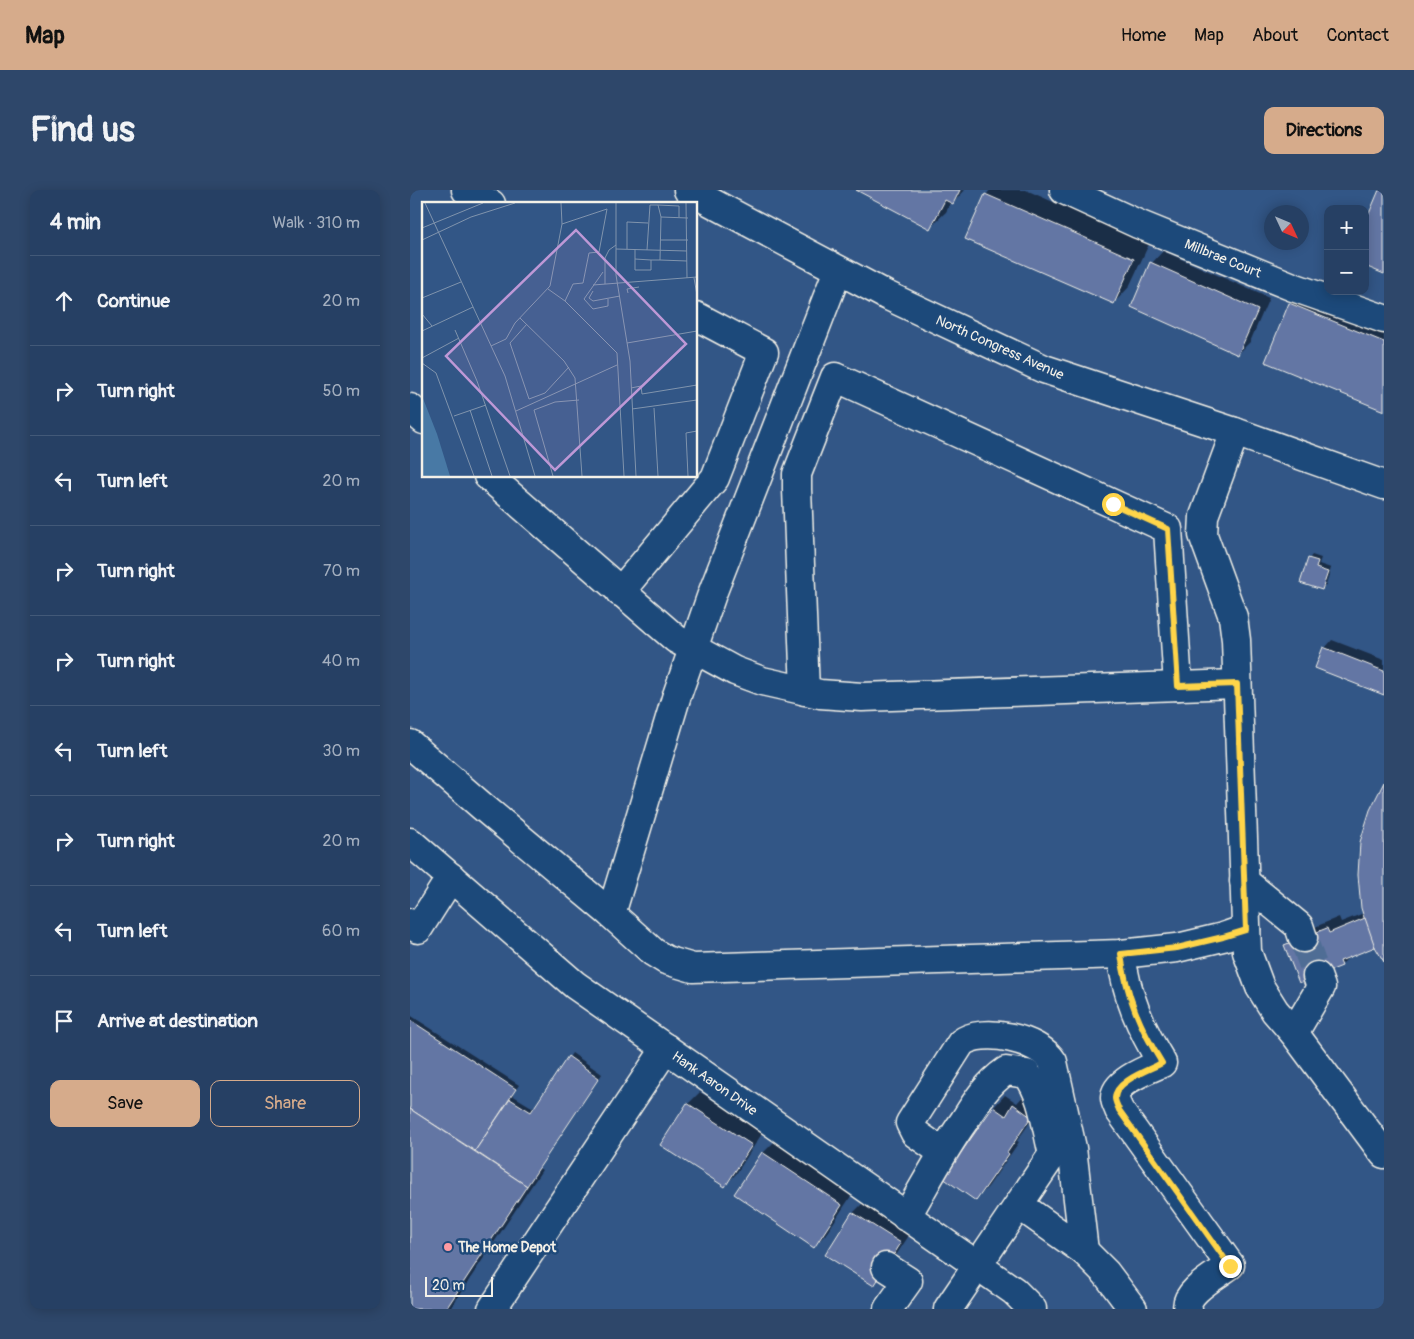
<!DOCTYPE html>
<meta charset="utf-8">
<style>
body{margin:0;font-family:Pangolin,sans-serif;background:#2e476a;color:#f1f3f6}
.controls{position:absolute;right:15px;top:15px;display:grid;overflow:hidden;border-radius:10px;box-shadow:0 2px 12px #0003}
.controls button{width:45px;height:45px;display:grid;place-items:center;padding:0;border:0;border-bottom:1px solid #425978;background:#264064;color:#f1f3f6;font:25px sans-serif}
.compass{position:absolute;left:854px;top:15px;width:45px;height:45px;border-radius:50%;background:#264064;box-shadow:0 2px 12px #0003;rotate:134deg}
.scale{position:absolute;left:15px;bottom:12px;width:68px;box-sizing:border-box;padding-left:5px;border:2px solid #f4f1e8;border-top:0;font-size:14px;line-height:18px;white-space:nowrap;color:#f4f1e8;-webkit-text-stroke:4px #1f4a7a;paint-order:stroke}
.stop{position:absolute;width:15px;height:15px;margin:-11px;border:4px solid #ffd54a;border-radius:50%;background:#fff}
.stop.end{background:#ffd54a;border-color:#fff;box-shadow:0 1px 5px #0008}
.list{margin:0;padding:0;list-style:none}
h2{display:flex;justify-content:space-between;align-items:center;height:65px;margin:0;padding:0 20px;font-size:21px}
h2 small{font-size:16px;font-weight:400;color:#a4afbf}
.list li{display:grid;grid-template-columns:32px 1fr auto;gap:15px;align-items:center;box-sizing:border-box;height:90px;padding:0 20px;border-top:1px solid #425978}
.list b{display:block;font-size:19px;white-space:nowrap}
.list em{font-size:16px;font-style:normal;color:#a4afbf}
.actions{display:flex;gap:10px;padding:15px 20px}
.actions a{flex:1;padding:11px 0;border:1px solid #d6ab8b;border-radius:10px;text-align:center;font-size:18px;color:#d6ab8b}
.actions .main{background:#d6ab8b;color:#111}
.icon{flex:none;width:28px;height:28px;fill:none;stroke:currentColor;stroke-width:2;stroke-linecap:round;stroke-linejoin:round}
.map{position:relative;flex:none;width:974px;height:1119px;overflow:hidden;border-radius:10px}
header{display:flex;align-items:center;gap:30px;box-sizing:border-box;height:70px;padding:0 25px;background:#d6ab8b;color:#111}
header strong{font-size:24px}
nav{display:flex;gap:28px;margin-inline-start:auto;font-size:18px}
.intro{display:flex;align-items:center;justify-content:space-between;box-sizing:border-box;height:120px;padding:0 30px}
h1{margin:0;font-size:35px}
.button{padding:12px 22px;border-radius:10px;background:#d6ab8b;color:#111;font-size:18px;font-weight:700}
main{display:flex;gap:30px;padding:0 30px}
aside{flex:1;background:#264064;border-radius:10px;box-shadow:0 2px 12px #0003}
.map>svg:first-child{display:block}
</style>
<header>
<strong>Map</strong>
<nav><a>Home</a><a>Map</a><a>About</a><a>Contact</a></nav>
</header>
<div class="intro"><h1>Find us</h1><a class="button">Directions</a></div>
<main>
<aside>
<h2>4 min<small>Walk · 310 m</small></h2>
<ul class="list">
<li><svg class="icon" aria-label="ahead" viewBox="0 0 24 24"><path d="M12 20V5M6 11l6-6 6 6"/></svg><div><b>Continue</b></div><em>20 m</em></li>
<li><svg class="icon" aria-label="right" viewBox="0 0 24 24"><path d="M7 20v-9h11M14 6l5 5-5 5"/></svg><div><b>Turn right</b></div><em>50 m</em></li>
<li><svg class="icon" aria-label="left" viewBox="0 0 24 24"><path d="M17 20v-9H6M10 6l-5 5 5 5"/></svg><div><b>Turn left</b></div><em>20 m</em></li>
<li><svg class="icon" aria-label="right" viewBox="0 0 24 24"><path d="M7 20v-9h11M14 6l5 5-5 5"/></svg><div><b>Turn right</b></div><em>70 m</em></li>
<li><svg class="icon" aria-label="right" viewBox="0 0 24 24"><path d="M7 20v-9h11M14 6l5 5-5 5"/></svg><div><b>Turn right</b></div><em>40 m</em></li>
<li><svg class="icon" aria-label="left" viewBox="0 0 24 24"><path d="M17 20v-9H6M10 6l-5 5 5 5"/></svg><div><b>Turn left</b></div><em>30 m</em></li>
<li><svg class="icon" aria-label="right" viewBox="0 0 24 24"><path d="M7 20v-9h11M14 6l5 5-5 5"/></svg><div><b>Turn right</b></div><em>20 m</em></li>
<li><svg class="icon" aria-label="left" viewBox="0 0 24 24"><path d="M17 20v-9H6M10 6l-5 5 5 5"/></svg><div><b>Turn left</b></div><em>60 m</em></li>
<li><svg class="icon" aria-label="arrive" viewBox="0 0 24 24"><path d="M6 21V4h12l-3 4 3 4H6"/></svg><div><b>Arrive at destination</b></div></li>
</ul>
<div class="actions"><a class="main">Save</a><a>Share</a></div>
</aside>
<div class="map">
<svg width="974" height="1119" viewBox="0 0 974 1119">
<rect width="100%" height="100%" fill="#325686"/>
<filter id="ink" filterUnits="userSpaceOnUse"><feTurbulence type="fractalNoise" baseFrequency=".02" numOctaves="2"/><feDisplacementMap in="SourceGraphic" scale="10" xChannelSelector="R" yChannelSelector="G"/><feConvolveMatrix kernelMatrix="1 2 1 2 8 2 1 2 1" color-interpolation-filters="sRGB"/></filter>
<g filter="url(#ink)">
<g fill="#0007">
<polygon points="448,0 555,0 543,13 541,12 536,22 520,37"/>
<polygon points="580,0 616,0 739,54 719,97 704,113 576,5"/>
<polygon points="753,61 859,108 840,152 828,164 742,73"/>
<polygon points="896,98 974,130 974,220 880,114"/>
<polygon points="902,365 911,368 909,374 921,378 916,395 912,399 899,369"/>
<polygon points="922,450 974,470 974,504 915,458"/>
<polygon points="974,595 974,770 966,756 940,766 931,775 876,756 888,744 929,727 931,732 954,723"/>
<polygon points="0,825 109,895 102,905 125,919 162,863 192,884 129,978 132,980 40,1119 0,1119"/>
<polygon points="290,902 353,942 326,984 314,996 252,955 278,914"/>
<polygon points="616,903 632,915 607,951 609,952 578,997 566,1009 535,987 584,917 595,905 607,913"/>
<polygon points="365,951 443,1003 416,1044 404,1056 326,1004 353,963"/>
<polygon points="455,1011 502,1041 475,1082 464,1094 443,1023"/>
</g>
<g fill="#6376a4" stroke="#f4f1e8">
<polygon points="446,0 550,0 543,14 535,10 520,39"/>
<polygon points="969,0 974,0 974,84 955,76 955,33"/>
<polygon points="575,4 724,69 704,114 555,49"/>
<polygon points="740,72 848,120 828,165 721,117"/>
<polygon points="879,113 974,152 974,221 855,172"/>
<polygon points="898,368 908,371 906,378 918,382 912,400 890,393"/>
<polygon points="913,457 974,481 974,505 905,478"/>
<polygon points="974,592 974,772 961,750 951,718 948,685 950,652 960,620"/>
<polygon points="955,728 965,757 930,771 932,776 889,793 874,755 917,738 919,743"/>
<polygon points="0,830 106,899 65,961 0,919"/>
<polygon points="158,866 189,888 117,996 65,961 100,909 121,922"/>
<polygon points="277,913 342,955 315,997 250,955"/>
<polygon points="603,914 621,927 597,963 599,964 566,1011 533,988 583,917 596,926"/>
<polygon points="0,919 117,996 36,1119 0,1119"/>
<polygon points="352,962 432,1015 404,1058 324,1004"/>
<polygon points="442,1022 491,1053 464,1096 415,1065"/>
</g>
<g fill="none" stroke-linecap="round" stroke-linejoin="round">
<polyline stroke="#4f6d95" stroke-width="28" stroke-dasharray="28 14" stroke-linecap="butt" points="893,748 907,786"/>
<defs>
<g id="minor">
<polyline points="56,0 81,14"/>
<polyline points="278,0 476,105 634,179 825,242 974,295"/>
<polyline points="654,0 728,34 883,97 974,129"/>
<polyline points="0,218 14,230"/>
<polyline points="825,242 794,326 793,345 823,427 826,450 837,762 850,797 865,821 884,843 974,964"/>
<polyline points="78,286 266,449 325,481 352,491 410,504 452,507 827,494"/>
<polyline points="210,402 305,288 354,162 286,126"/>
<polyline points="395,501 387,299 387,284 425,187 758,339 768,496"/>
<polyline points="0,554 73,617 201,724 243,762 256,770 283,778 711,764 767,758 813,747 836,739"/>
<polyline points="0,652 165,795 604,1101 622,1119"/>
<polyline points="834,691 889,736 893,748"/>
<polyline points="201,724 266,508 302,404 428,80"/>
<polyline points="0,733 8,739 41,687"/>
<path d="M711 764C716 805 731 839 752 873 739 879 705 891 705 908 705 912 708 917 709 920L820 1075C809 1084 772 1103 778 1119"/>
<polyline points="884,843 911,797 907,786"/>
<path d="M532 962 505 943 500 933 551 853C572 836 630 849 643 872L662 958 674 1061"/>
<polyline points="609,1015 674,1061 696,1083 723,1119"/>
<path d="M496 1027C515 995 532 962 554 931 566 912 577 894 596 881L617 884C634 906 636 938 643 964"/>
<polyline points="476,1077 498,1091 478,1119"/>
<polyline points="82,1119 256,858"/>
<polyline points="538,1119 643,964 661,958"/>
</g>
</defs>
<use href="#minor" stroke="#f4f1e8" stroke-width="31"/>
<use href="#minor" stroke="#1f4a7a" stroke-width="28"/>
</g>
</g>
<g fill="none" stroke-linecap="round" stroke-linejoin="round" filter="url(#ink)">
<path stroke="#ffd54a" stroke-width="6" d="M703 314 758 339 768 496 827 494 836 740 813 747 767 758 711 764C716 805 730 838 752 873 739 880 705 891 705 908 705 912 708 917 709 920L820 1076"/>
</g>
<circle fill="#ff9aa2" stroke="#1f4a7a" stroke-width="2" cx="38" cy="1057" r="5"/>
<g text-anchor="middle" stroke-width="5" stroke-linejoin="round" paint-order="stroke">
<g font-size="14" fill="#f4f1e8" stroke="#1f4a7a">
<text transform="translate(813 68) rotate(22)" y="5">Millbrae Court</text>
<text transform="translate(590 157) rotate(24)" y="5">North Congress Avenue</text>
<text transform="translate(305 893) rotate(35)" y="5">Hank Aaron Drive</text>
</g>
<g font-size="14" font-weight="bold" fill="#f4f1e8" stroke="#1f4a7a" text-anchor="start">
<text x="48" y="1062">The Home Depot</text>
</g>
</g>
<g transform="translate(12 12)">
<rect width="275" height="275" fill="#325686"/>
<path d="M0 194 15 232 28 274H0Z" fill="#4879a5"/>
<path fill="none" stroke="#8094ad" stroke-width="1" d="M3 1 83 174 113 274M194 1V73L208 159 214 274M264 1 265 76M239 15 238 58 265 59M257 15V4L236 3 239 15 266 16M140 22 185 7 177 50 167 51 161 81 151 82 143 99M0 26 61 1M0 38 49 15 93 1M238 38H266M194 47 265 49M205 47V20L226 21M213 47V68H229V58H238M225 48 228 3H236M213 57 229 58M181 70 162 97 171 107 186 104V97M272 76 275 93M183 82V56L187 48 194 43M171 83 275 75M126 87 143 99 195 151 202 274M171 89 167 96 171 99 198 94M206 91 205 87 217 85M0 96 39 80M0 112 10 124M98 116 142 159 153 176 160 274M105 122 88 141 107 197 123 191 147 165M33 128 55 179 88 274M0 129 51 105M205 141 275 129M69 144 84 137 93 121 128 84 140 22 139 1M0 156 37 136M0 161 14 171 52 274M209 186 219 184 220 192 275 183M232 206 236 274M210 207 275 198M48 208 70 274M94 209 195 163M32 214 64 203M131 274 112 208 133 200 157 198M266 274 264 231 275 229"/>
<path fill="#be98d6" fill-opacity="0.15" stroke="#be98d6" stroke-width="2.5" d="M154 28 264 142 133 268 24 154Z"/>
<rect width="275" height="275" fill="none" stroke="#f4f1e8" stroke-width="2.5"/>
</g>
</svg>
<div class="controls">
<button>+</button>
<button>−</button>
</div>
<svg class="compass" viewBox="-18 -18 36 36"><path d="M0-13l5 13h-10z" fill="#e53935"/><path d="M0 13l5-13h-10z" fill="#a4afbf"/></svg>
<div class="scale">20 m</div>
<div class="stop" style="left:703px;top:314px"></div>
<div class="stop end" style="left:820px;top:1076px"></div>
</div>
</main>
